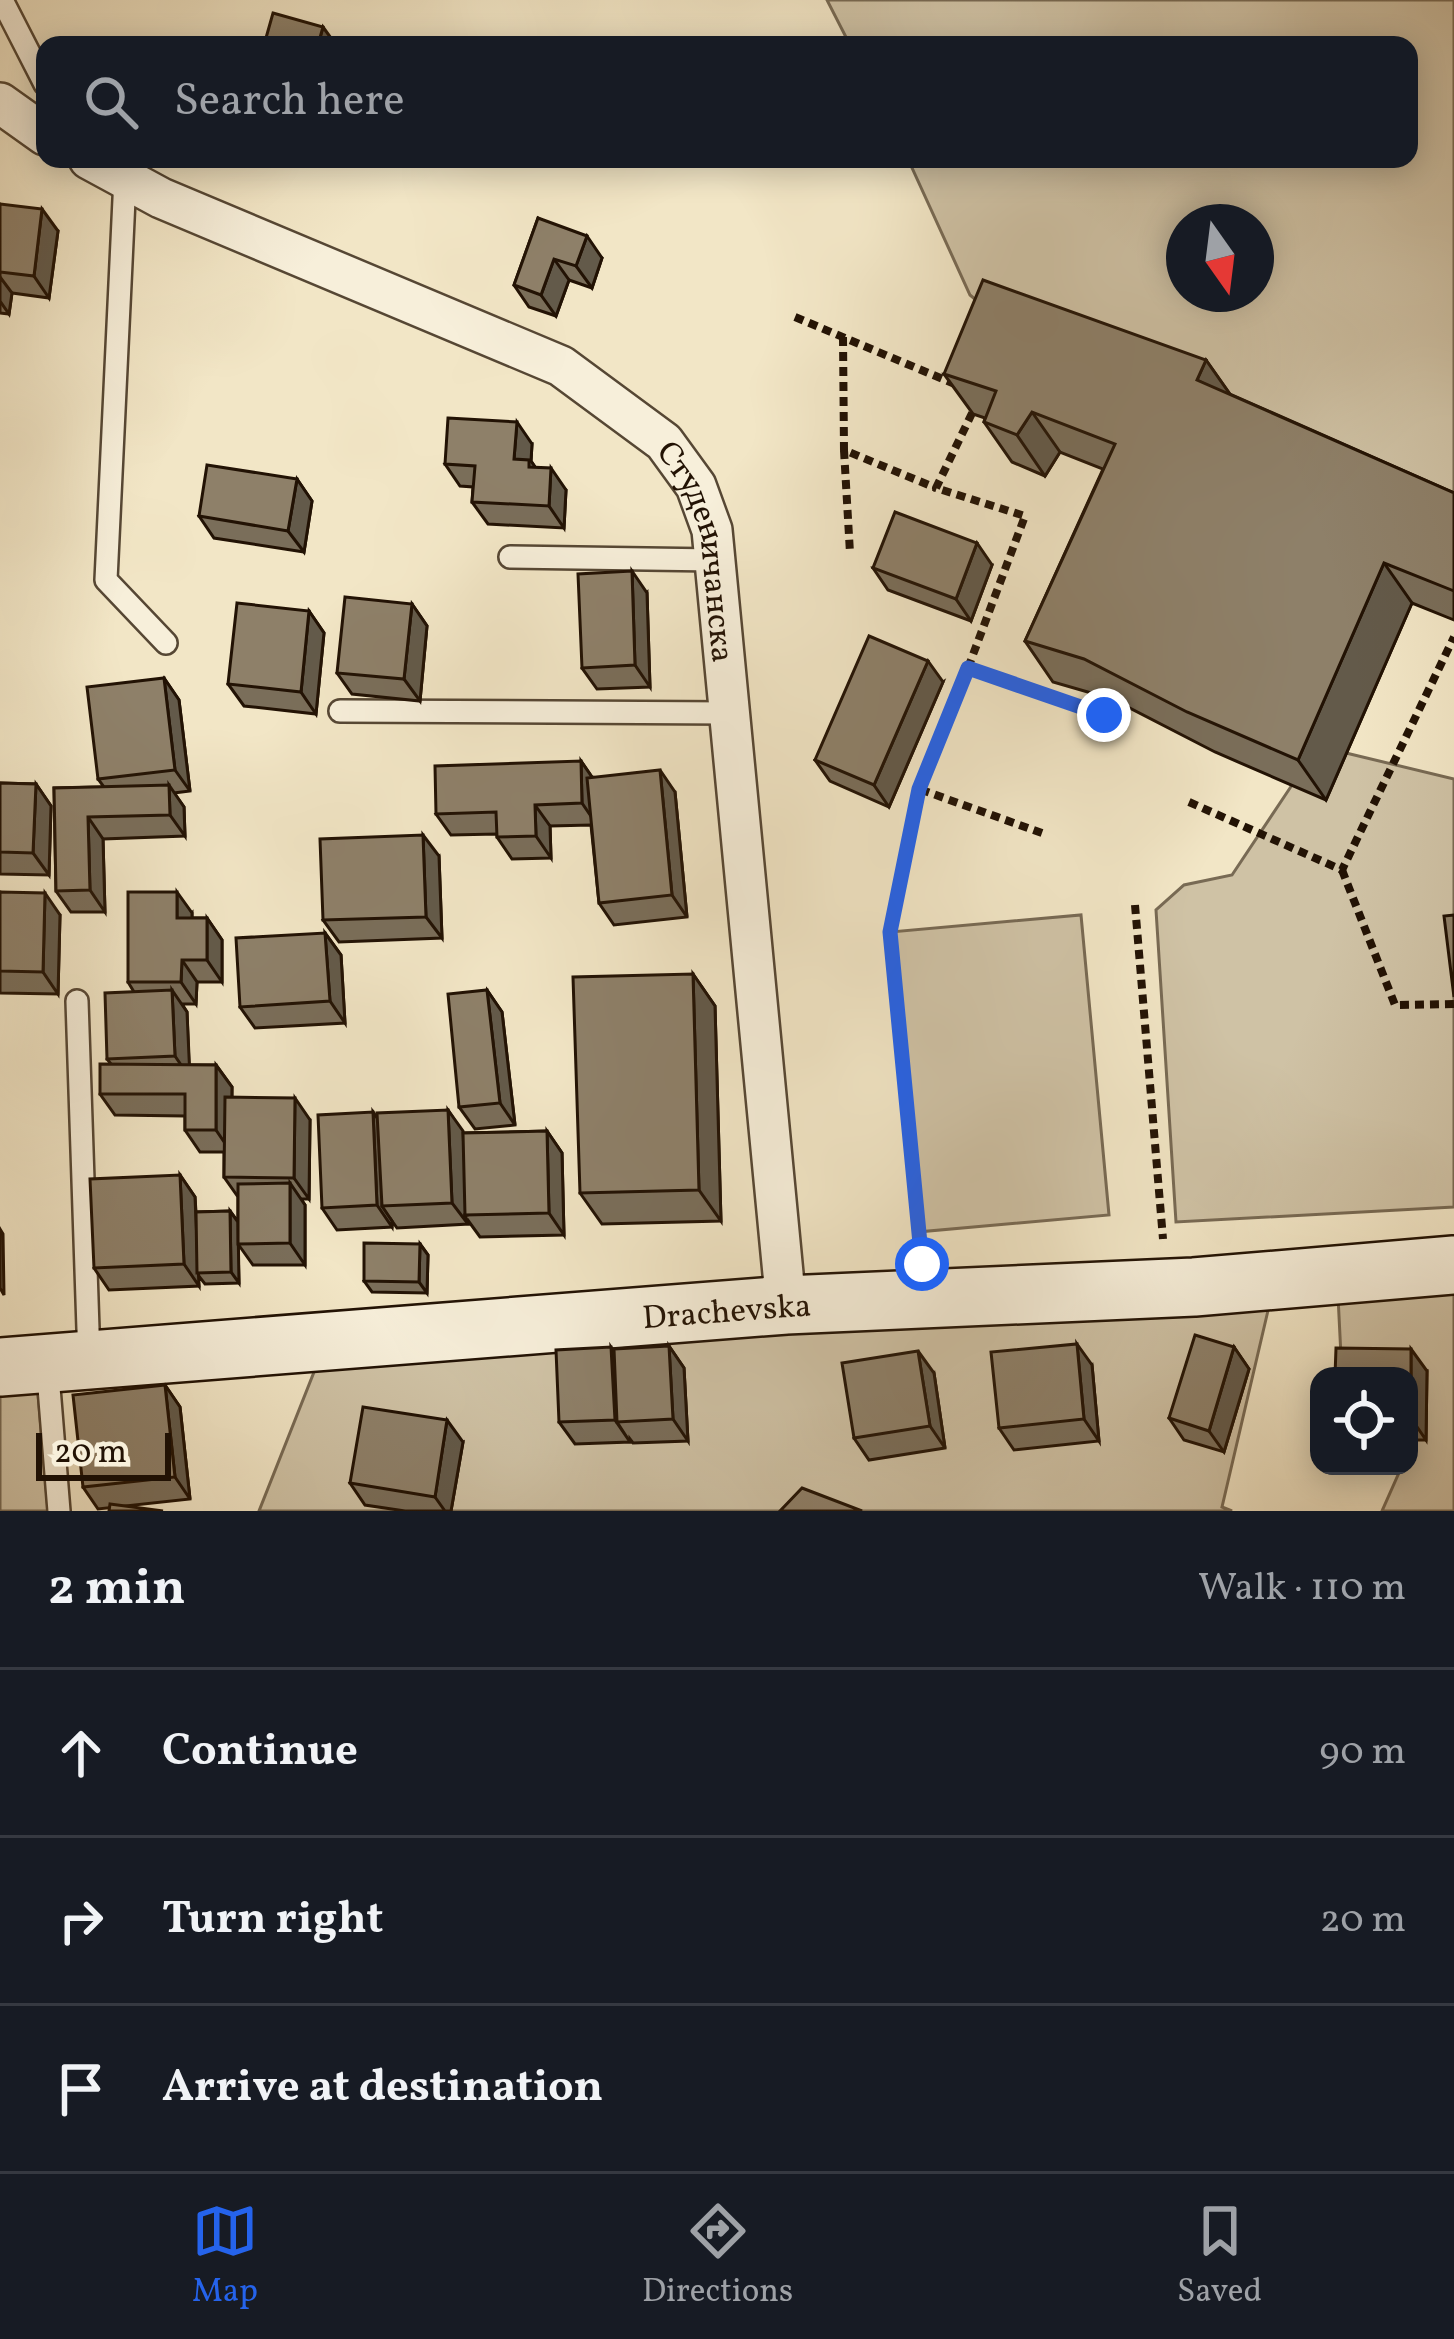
<!DOCTYPE html>
<meta charset="utf-8">
<style>
body{margin:0;font-family:Vollkorn,serif;background:#20242c;color:#f1f3f6}
.controls{position:absolute;right:36px;bottom:36px;display:grid;overflow:hidden;border-radius:24px;box-shadow:0 6px 30px #0003}
.controls button{width:108px;height:108px;display:grid;place-items:center;padding:0;border:0;border-bottom:3px solid #363941;background:#171b24;color:#f1f3f6;font:60px sans-serif}
.compass{position:absolute;left:1166px;top:204px;width:108px;height:108px;border-radius:50%;background:#171b24;box-shadow:0 6px 30px #0003;rotate:166deg}
.scale{position:absolute;left:36px;bottom:30px;width:135px;box-sizing:border-box;padding-left:12px;border:6px solid #221204;border-top:0;font-size:33px;line-height:42px;white-space:nowrap;color:#221204;-webkit-text-stroke:9px #f7efda;paint-order:stroke}
.stop{position:absolute;width:36px;height:36px;margin:-27px;border:9px solid #2563eb;border-radius:50%;background:#fff}
.stop.end{background:#2563eb;border-color:#fff;box-shadow:0 3px 12px #0008}
.list{margin:0;padding:0;list-style:none}
h2{display:flex;justify-content:space-between;align-items:center;height:156px;margin:0;padding:0 48px;font-size:51px}
h2 small{font-size:39px;font-weight:400;color:#9ea1a6}
.list li{display:grid;grid-template-columns:78px 1fr auto;gap:36px;align-items:center;box-sizing:border-box;height:168px;padding:0 48px;border-top:3px solid #363941}
.list b{display:block;font-size:45px;white-space:nowrap}
.list em{font-size:39px;font-style:normal;color:#9ea1a6}
.icon{flex:none;width:66px;height:66px;fill:none;stroke:currentColor;stroke-width:2;stroke-linecap:round;stroke-linejoin:round}
.map{position:relative;flex:none;width:1454px;height:1511px;overflow:hidden}
.search{position:absolute;background:#171b24;box-shadow:0 6px 30px #0003;left:36px;right:36px;top:36px;height:132px;display:flex;align-items:center;gap:30px;box-sizing:border-box;padding:0 42px;border-radius:24px;color:#9ea1a6;font-size:45px}
.sheet{height:660px;background:#171b24}
nav{display:flex;justify-content:space-around;align-items:center;box-sizing:border-box;height:168px;border-top:3px solid #363941;background:#171b24;font-size:33px;color:#9ea1a6}
nav a{display:grid;justify-items:center;gap:6px}
nav .on{color:#2563eb}
.map>svg:first-child{display:block}
</style>
<div class="map">
<svg width="1454" height="1511" viewBox="0 0 1454 1511">
<rect width="100%" height="100%" fill="#f2e6c6"/>
<filter id="stains"><feTurbulence type="fractalNoise" baseFrequency=".00167" numOctaves="4"/><feColorMatrix values="0 0 0 0 .2 0 0 0 0 .09 0 0 0 0 .02 0 0 0 .5 -.17"/></filter>
<radialGradient id="worn" r=".72"><stop offset=".6" stop-color="#630" stop-opacity="0"/><stop offset="1" stop-color="#630" stop-opacity=".3"/></radialGradient>
<g fill="#cfc2a5" stroke="#786a54" stroke-width="3" fill-rule="evenodd">
<path d="M827 0H1454V498L1142 440 970 295 908 159H1409V45H850ZM1184 222H1256V294H1184Z"/>
<polygon points="1346,753 1454,779 1454,1207 1176,1222 1156,910 1184,885 1232,875 1292,785"/>
<polygon points="1081,915 1109,1215 917,1232 890,932"/>
<polygon points="1454,1282 1454,1511 1382,1511 1402,1466 1409,1466 1409,1376 1342,1376 1338,1296"/>
<polygon points="1270,1302 1222,1507 1232,1511 259,1511 318,1362"/>
<polygon points="37,1382 48,1511 0,1511 0,1386"/>
</g>
<g fill="none" stroke-linecap="round" stroke-linejoin="round">
<defs>
<g id="service">
<polyline points="2,0 45,84"/>
<polyline points="125,178 106,580 166,643"/>
<polyline points="510,557 715,560"/>
<polyline points="340,711 730,713"/>
<polyline points="77,1001 89,1359"/>
<polyline points="47,1363 59,1511"/>
</g>
<g id="minor">
<polyline points="0,103 45,135"/>
<path id="s1" d="M89 159 161 198 561 366 664 442 696 486 712 530 786 1305"/>
</g>
<g id="secondary">
<path id="s2" d="M0 1367 786 1305 1194 1287 1454 1265"/>
</g>
</defs>
<use href="#service" stroke="#564734" stroke-width="26"/>
<use href="#minor" stroke="#564734" stroke-width="44"/>
<use href="#secondary" stroke="#221204" stroke-width="62"/>
<g stroke="#221204" stroke-width="8" stroke-dasharray="9 6" stroke-linecap="butt">
<polyline points="795,317 957,385"/>
<polyline points="843,337 844,450 936,488"/>
<polyline points="844,450 850,553"/>
<polyline points="968,668 1025,516 936,488 975,407"/>
<polyline points="919,789 890,932 921,1251"/>
<polyline points="1189,802 1342,870 1454,637"/>
<polyline points="1042,833 919,789 968,668 1104,715"/>
<polyline points="1342,870 1395,1005 1454,1004"/>
<polyline points="1135,905 1163,1239"/>
</g>
<use href="#service" stroke="#f7efda" stroke-width="21"/>
<use href="#minor" stroke="#f7efda" stroke-width="39"/>
<use href="#secondary" stroke="#f7efda" stroke-width="57"/>
</g>
<g fill="#7a6e5a" stroke="#221204" stroke-width="3">
<polygon points="0,204 58,231 49,298 12,293 9,314 0,313"/>
<polygon points="538,218 602,258 592,288 569,280 556,316 529,307 514,285"/>
<polygon points="1206,360 1230,394 1454,493 1454,620 1412,603 1326,800 1215,752 1112,699 1053,682 1025,641 1103,469 1060,452 1045,476 1012,462 984,422 985,418 973,414 944,374"/>
<polygon points="532,444 531,461 535,467 566,490 564,528 488,524 472,502 473,487 460,486 445,464"/>
<polygon points="297,479 312,501 304,552 214,538 199,516"/>
<polygon points="992,565 971,621 888,590 873,568"/>
<polygon points="647,593 650,687 597,689 582,668"/>
<polygon points="412,604 427,626 420,701 352,694 337,673"/>
<polygon points="309,611 324,633 316,714 244,706 228,684"/>
<polygon points="164,678 179,700 190,791 174,793 184,807 185,836 103,839 105,912 71,912 56,891 54,788 104,787 98,779"/>
<polygon points="943,682 889,807 830,781 815,760"/>
<polygon points="581,761 592,777 675,792 687,917 614,925 599,903 591,825 550,826 551,858 512,859 497,837 497,834 451,835 436,814"/>
<polygon points="0,783 36,784 51,806 49,875 0,874"/>
<polygon points="439,856 442,938 339,942 323,920"/>
<polygon points="0,892 60,915 58,994 0,993"/>
<polygon points="192,913 192,918 207,918 222,940 222,982 197,982 196,1004 182,1004 187,1012 189,1065 216,1065 232,1087 232,1098 310,1120 309,1199 301,1199 305,1205 305,1265 253,1265 238,1244 239,1283 205,1284 198,1275 199,1286 109,1290 94,1268 180,1175 195,1197 196,1212 230,1211 238,1222 238,1197 224,1177 224,1152 200,1152 185,1130 185,1116 115,1115 100,1094 111,1064 107,1059 134,992 128,982"/>
<polygon points="325,933 341,955 345,1023 255,1028 240,1007"/>
<polygon points="693,974 715,1006 721,1221 602,1224 580,1193"/>
<polygon points="487,990 502,1012 515,1125 475,1129 459,1107"/>
<polygon points="448,1110 463,1133 547,1131 562,1153 564,1235 480,1237 467,1219 468,1224 397,1228 392,1221 392,1227 337,1230 322,1208 373,1112 377,1119"/>
<polygon points="420,1244 428,1255 427,1293 372,1292 364,1281"/>
<polygon points="669,1346 684,1368 688,1441 633,1443 630,1439 630,1442 575,1444 559,1422 614,1351"/>
<polygon points="1234,1347 1249,1369 1224,1452 1184,1440 1169,1418"/>
<polygon points="1092,1365 1099,1441 1014,1450 999,1428"/>
<polygon points="1427,1371 1426,1440 1409,1440 1409,1376"/>
<polygon points="934,1373 945,1448 869,1460 854,1438"/>
<polygon points="165,1385 180,1407 190,1499 98,1509 83,1487"/>
<polygon points="463,1442 451,1511 405,1511 365,1505 350,1483"/>
</g>
<g fill="#635a4a" stroke="#221204" stroke-width="3">
<polygon points="323,27 336,45 318,45"/>
<polygon points="42,209 58,231 49,298 34,276"/>
<polygon points="587,236 602,258 592,288 576,266"/>
<polygon points="554,259 569,280 556,316 541,295"/>
<polygon points="0,277 12,293 9,314 0,301"/>
<polygon points="1206,360 1234,400 1197,380"/>
<polygon points="1032,412 1060,452 1045,476 1017,435"/>
<polygon points="517,422 532,444 531,461 545,481 514,459"/>
<polygon points="551,468 566,490 564,528 549,506"/>
<polygon points="297,479 312,501 304,552 288,531"/>
<polygon points="977,543 992,565 971,621 956,599"/>
<polygon points="1384,563 1412,603 1326,800 1298,760"/>
<polygon points="632,571 647,593 650,687 635,665"/>
<polygon points="412,604 427,626 420,701 404,679"/>
<polygon points="309,611 324,633 316,714 301,692"/>
<polygon points="928,661 943,682 889,807 874,785"/>
<polygon points="164,678 179,700 190,791 175,770"/>
<polygon points="581,761 596,783 597,825 582,803"/>
<polygon points="660,770 675,792 687,917 672,895"/>
<polygon points="36,784 51,806 49,875 33,853"/>
<polygon points="169,785 184,807 185,836 170,815"/>
<polygon points="535,805 550,826 551,858 536,836"/>
<polygon points="88,817 103,839 105,912 90,890"/>
<polygon points="423,835 439,856 442,938 426,917"/>
<polygon points="177,892 192,913 192,940 177,918"/>
<polygon points="45,893 60,915 58,994 43,972"/>
<polygon points="207,918 222,940 222,982 207,960"/>
<polygon points="325,933 341,955 345,1023 330,1001"/>
<polygon points="182,960 197,982 196,1004 181,982"/>
<polygon points="693,974 715,1006 721,1221 699,1190"/>
<polygon points="172,990 187,1012 190,1078 175,1056"/>
<polygon points="487,990 502,1012 515,1125 500,1103"/>
<polygon points="216,1065 232,1087 231,1152 216,1130"/>
<polygon points="295,1098 310,1120 309,1199 294,1178"/>
<polygon points="448,1110 463,1131 467,1215 465,1215 468,1224 452,1203"/>
<polygon points="373,1112 388,1134 382,1206 392,1221 392,1227 377,1205"/>
<polygon points="547,1131 562,1153 564,1235 549,1213"/>
<polygon points="180,1175 195,1197 199,1286 184,1264"/>
<polygon points="290,1183 305,1205 305,1265 290,1243"/>
<polygon points="230,1211 238,1222 239,1283 231,1272"/>
<polygon points="0,1229 3,1234 4,1295 0,1288"/>
<polygon points="420,1244 428,1255 427,1293 419,1282"/>
<polygon points="1077,1344 1092,1365 1099,1441 1084,1419"/>
<polygon points="669,1346 684,1368 688,1441 673,1419"/>
<polygon points="611,1347 626,1369 617,1422 630,1442 615,1420"/>
<polygon points="1234,1347 1249,1369 1224,1452 1209,1431"/>
<polygon points="1411,1349 1427,1371 1426,1440 1411,1418"/>
<polygon points="918,1351 934,1373 945,1448 930,1426"/>
<polygon points="165,1385 180,1407 190,1499 175,1477"/>
<polygon points="447,1420 463,1442 451,1511 445,1511 435,1497"/>
</g>
<g fill="#8e8069" stroke="#221204" stroke-width="3">
<polygon points="273,13 323,27 318,45 264,45"/>
<polygon points="0,204 42,209 34,276 0,272"/>
<polygon points="538,218 587,236 576,266 554,259 541,295 514,285"/>
<polygon points="983,280 1206,360 1197,380 1454,493 1454,591 1384,563 1298,760 1187,712 1084,659 1025,641 1115,444 1032,412 1017,435 984,422 996,391 944,374"/>
<polygon points="448,418 517,422 514,459 529,460 529,467 551,468 549,506 472,502 475,466 445,464"/>
<polygon points="207,465 297,479 288,531 199,516"/>
<polygon points="895,512 977,543 956,599 873,568"/>
<polygon points="632,571 635,665 582,668 578,574"/>
<polygon points="345,597 412,604 404,679 337,673"/>
<polygon points="237,603 309,611 301,692 228,684"/>
<polygon points="869,636 928,661 874,785 815,760"/>
<polygon points="164,678 175,770 98,779 87,687"/>
<polygon points="581,761 582,803 535,805 536,836 497,837 496,812 436,814 435,766"/>
<polygon points="660,770 672,895 599,903 587,778"/>
<polygon points="0,783 36,784 33,853 0,852"/>
<polygon points="169,785 170,815 88,817 90,890 56,891 54,788"/>
<polygon points="423,835 426,917 323,920 320,839"/>
<polygon points="0,892 45,893 43,972 0,971"/>
<polygon points="128,892 177,892 177,918 207,918 207,960 182,960 181,982 128,982"/>
<polygon points="1454,915 1454,997 1444,916"/>
<polygon points="325,933 330,1001 240,1007 236,938"/>
<polygon points="693,974 699,1190 580,1193 573,977"/>
<polygon points="172,990 175,1056 107,1059 105,993"/>
<polygon points="487,990 500,1103 459,1107 448,994"/>
<polygon points="100,1064 216,1065 216,1130 185,1130 185,1094 100,1094"/>
<polygon points="225,1097 295,1098 294,1178 224,1177"/>
<polygon points="448,1110 452,1203 382,1206 377,1113"/>
<polygon points="373,1112 377,1205 322,1208 318,1115"/>
<polygon points="547,1131 549,1213 465,1215 463,1133"/>
<polygon points="180,1175 184,1264 94,1268 90,1179"/>
<polygon points="290,1183 290,1243 238,1244 238,1184"/>
<polygon points="230,1211 231,1272 197,1273 196,1212"/>
<polygon points="364,1243 420,1244 419,1282 364,1281"/>
<polygon points="1195,1335 1234,1347 1209,1431 1169,1418"/>
<polygon points="1077,1344 1084,1419 999,1428 991,1352"/>
<polygon points="669,1346 673,1419 617,1422 614,1349"/>
<polygon points="611,1347 615,1420 559,1422 556,1350"/>
<polygon points="1336,1348 1411,1349 1411,1418 1409,1418 1409,1376 1335,1376"/>
<polygon points="918,1351 930,1426 854,1438 842,1363"/>
<polygon points="165,1385 175,1477 83,1487 73,1395"/>
<polygon points="363,1407 447,1420 435,1497 350,1483"/>
<polygon points="802,1488 862,1511 780,1511"/>
<polygon points="110,1504 163,1511 109,1511"/>
</g>
<g fill="none" stroke-linecap="round" stroke-linejoin="round">
<polyline stroke="#2563eb" stroke-width="15" points="922,1264 890,932 919,789 968,668 1104,715"/>
</g>
<g text-anchor="middle" stroke-width="9" stroke-linejoin="round" paint-order="stroke">
<g font-size="33" fill="#221204" stroke="#f7efda">
<text dy="12" stroke="none"><textPath href="#s1" startOffset="762">Студеничанска</textPath></text>
<text dy="12" stroke="none"><textPath href="#s2" startOffset="729">Drachevska</textPath></text>
</g>
</g>
<rect width="100%" height="100%" filter="url(#stains)"/>
<rect width="100%" height="100%" fill="url(#worn)"/>
</svg>
<div class="controls">
<button><svg class="icon" aria-label="locate" viewBox="0 0 24 24"><circle cx="12" cy="12" r="6"/><path d="M12 2v4M12 18v4M2 12h4M18 12h4"/></svg></button>
</div>
<svg class="compass" viewBox="-18 -18 36 36"><path d="M0-13l5 13h-10z" fill="#e53935"/><path d="M0 13l5-13h-10z" fill="#9ea1a6"/></svg>
<div class="scale">20 m</div>
<div class="stop" style="left:922px;top:1264px"></div>
<div class="stop end" style="left:1104px;top:715px"></div>
<div class="search"><svg class="icon" aria-label="search" viewBox="0 0 24 24"><circle cx="10" cy="10" r="6"/><path d="M15 15l6 6"/></svg>Search here</div>
</div>
<section class="sheet">
<h2>2 min<small>Walk · 110 m</small></h2>
<ul class="list">
<li><svg class="icon" aria-label="ahead" viewBox="0 0 24 24"><path d="M12 20V5M6 11l6-6 6 6"/></svg><div><b>Continue</b></div><em>90 m</em></li>
<li><svg class="icon" aria-label="right" viewBox="0 0 24 24"><path d="M7 20v-9h11M14 6l5 5-5 5"/></svg><div><b>Turn right</b></div><em>20 m</em></li>
<li><svg class="icon" aria-label="arrive" viewBox="0 0 24 24"><path d="M6 21V4h12l-3 4 3 4H6"/></svg><div><b>Arrive at destination</b></div></li>
</ul>
</section>
<nav>
<a class="on"><svg class="icon" aria-label="map" viewBox="0 0 24 24"><path d="M3 6l6-2 6 2 6-2v14l-6 2-6-2-6 2zM9 4v14M15 6v14"/></svg>Map</a>
<a><svg class="icon" aria-label="directions" viewBox="0 0 24 24"><path d="M12 3l9 9-9 9-9-9zM9 14v-3h6M13 9l2 2-2 2"/></svg>Directions</a>
<a><svg class="icon" aria-label="saved" viewBox="0 0 24 24"><path d="M7 4h10v16l-5-4-5 4z"/></svg>Saved</a>
</nav>
